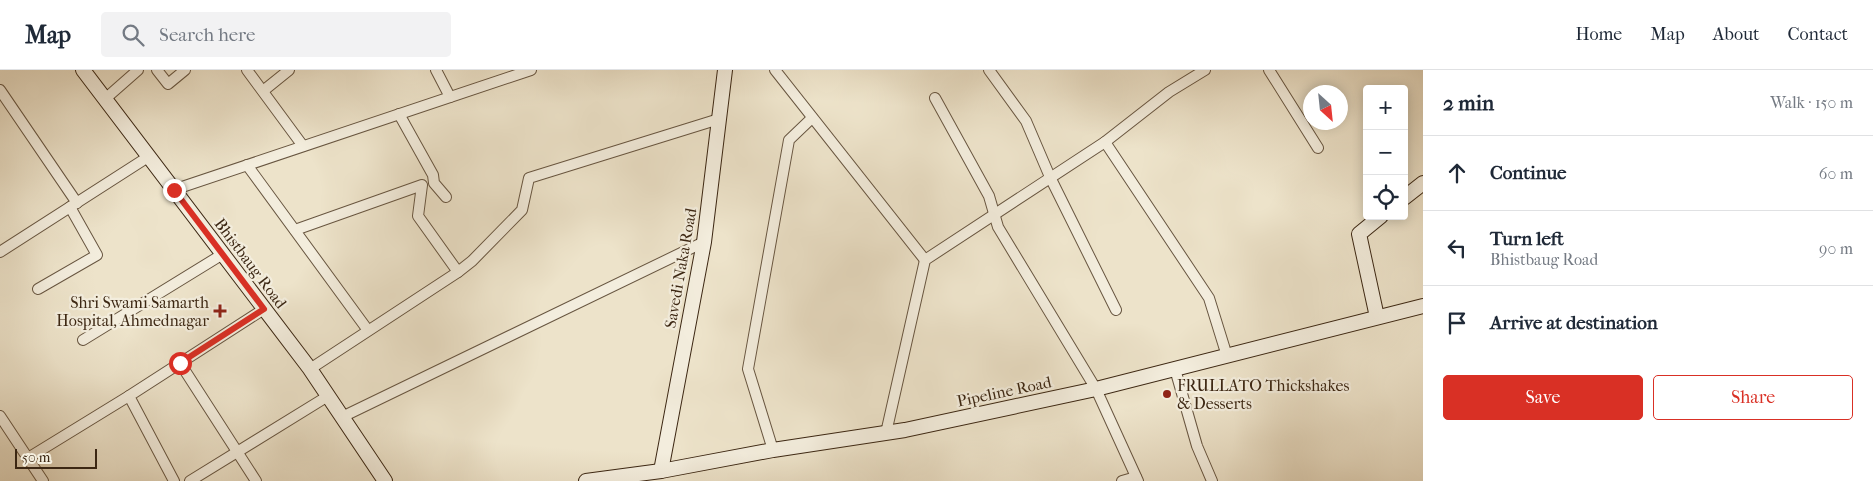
<!DOCTYPE html>
<meta charset="utf-8">
<style>
body{margin:0;font-family:"IM FELL French Canon",serif;background:#f2f2f3;color:#1f2937}
.controls{position:absolute;right:15px;top:15px;display:grid;overflow:hidden;border-radius:5px;box-shadow:0 2px 12px #0003}
.controls button{width:45px;height:45px;display:grid;place-items:center;padding:0;border:0;border-bottom:1px solid #e0e1e3;background:#fff;color:#1f2937;font:25px sans-serif}
.compass{position:absolute;left:1303px;top:15px;width:45px;height:45px;border-radius:50%;background:#fff;box-shadow:0 2px 12px #0003;rotate:153deg}
.scale{position:absolute;left:15px;bottom:12px;width:82px;box-sizing:border-box;padding-left:5px;border:2px solid #3c2713;border-top:0;font-size:14px;line-height:18px;white-space:nowrap;color:#3c2713;-webkit-text-stroke:4px #f3eddd;paint-order:stroke}
.stop{position:absolute;width:15px;height:15px;margin:-11px;border:4px solid #d93025;border-radius:50%;background:#fff}
.stop.end{background:#d93025;border-color:#fff;box-shadow:0 1px 5px #0008}
.list{margin:0;padding:0;list-style:none}
h2{display:flex;justify-content:space-between;align-items:center;height:65px;margin:0;padding:0 20px;font-size:21px}
h2 small{font-size:16px;font-weight:400;color:#747a83}
.list li{display:grid;grid-template-columns:32px 1fr auto;gap:15px;align-items:center;box-sizing:border-box;height:75px;padding:0 20px;border-top:1px solid #e0e1e3}
.list b{display:block;font-size:19px;white-space:nowrap}
.list p{margin:0;font-size:16px;white-space:nowrap;color:#747a83}
.list em{font-size:16px;font-style:normal;color:#747a83}
.actions{display:flex;gap:10px;padding:15px 20px}
.actions a{flex:1;padding:11px 0;border:1px solid #d93025;border-radius:5px;text-align:center;font-size:18px;color:#d93025}
.actions .main{background:#d93025;color:#fff}
.icon{flex:none;width:28px;height:28px;fill:none;stroke:currentColor;stroke-width:2;stroke-linecap:round;stroke-linejoin:round}
.map{position:relative;flex:none;width:1423px;height:411px;overflow:hidden}
header{display:flex;align-items:center;gap:30px;box-sizing:border-box;height:70px;padding:0 25px;background:#fff;border-bottom:1px solid #e0e1e3}
header strong{font-size:24px}
nav{display:flex;gap:28px;margin-inline-start:auto;font-size:18px}
.search{width:350px;height:45px;background:#f2f2f3;display:flex;align-items:center;gap:12px;box-sizing:border-box;padding:0 18px;border-radius:5px;color:#747a83;font-size:19px}
main{display:flex}
aside{flex:1;background:#fff}
.map>svg:first-child{display:block}
</style>
<header>
<strong>Map</strong>
<div class="search"><svg class="icon" aria-label="search" viewBox="0 0 24 24"><circle cx="10" cy="10" r="6"/><path d="M15 15l6 6"/></svg>Search here</div>
<nav><a>Home</a><a>Map</a><a>About</a><a>Contact</a></nav>
</header>
<main>
<div class="map">
<svg width="1423" height="411" viewBox="0 0 1423 411">
<rect width="100%" height="100%" fill="#ede3ca"/>
<filter id="stains"><feTurbulence type="fractalNoise" baseFrequency=".004" numOctaves="4"/><feColorMatrix values="0 0 0 0 .2 0 0 0 0 .09 0 0 0 0 .02 0 0 0 .5 -.17"/></filter>
<radialGradient id="worn" r=".72"><stop offset=".6" stop-color="#630" stop-opacity="0"/><stop offset="1" stop-color="#630" stop-opacity=".3"/></radialGradient>
<g fill="none" stroke-linecap="round" stroke-linejoin="round">
<defs>
<g id="street">
<polyline points="157,0 168,14 185,0"/>
<polyline points="247,0 303,76"/>
<polyline points="436,0 450,27"/>
<polyline points="775,0 925,190"/>
<polyline points="989,0 1026,51 1050,107 1116,240"/>
<polyline points="1269,0 1318,78"/>
<polyline points="0,20 77,133"/>
<polyline points="263,21 289,0"/>
<polyline points="935,28 989,126 998,157 1096,319 1138,411"/>
<polyline points="105,29 138,0"/>
<polyline points="399,44 433,105 434,113 446,127"/>
<polyline points="1105,72 1209,228 1227,286"/>
<polyline points="247,95 367,259"/>
<polyline points="173,120 531,0"/>
<polyline points="295,160 422,115 418,146 458,202 472,191 522,140 529,108 719,49"/>
<polyline points="0,182 148,87"/>
<polyline points="38,219 97,185 70,137"/>
<polyline points="83,270 223,184"/>
<polyline points="180,293 256,411"/>
<polyline points="310,299 458,202"/>
<polyline points="1175,299 1197,376 1212,411"/>
<polyline points="0,346 43,411"/>
<polyline points="342,347 704,172"/>
<polyline points="886,363 925,190 1105,72 1169,22 1205,0"/>
<polyline points="773,380 748,299 789,70 812,48"/>
<polyline points="28,388 129,326"/>
<polyline points="174,411 129,326 264,239"/>
<polyline points="190,411 328,326"/>
<polyline points="1122,411 1136,407"/>
</g>
<g id="secondary">
<polyline points="83,0 310,299 385,411"/>
<polyline points="1404,128 1423,113"/>
<polyline points="1377,247 1359,164 1381,146"/>
<polyline points="661,401 704,172 725,0"/>
<polyline points="586,411 661,401 773,380 905,360 1096,319 1423,236"/>
</g>
</defs>
<use href="#street" stroke="#685641" stroke-width="12"/>
<use href="#secondary" stroke="#3c2713" stroke-width="16"/>
<use href="#street" stroke="#f3eddd" stroke-width="10"/>
<use href="#secondary" stroke="#f3eddd" stroke-width="14"/>
</g>
<g fill="none" stroke-linecap="round" stroke-linejoin="round">
<polyline stroke="#d93025" stroke-width="6" points="174,120 264,239 180,293"/>
</g>
<g fill="#8f2418" stroke="#f3eddd" stroke-width="2">
<path d="M217.5 233.5h5v5h5v5h-5v5h-5v-5h-5v-5h5z"/>
<circle cx="1167" cy="324" r="5"/>
</g>
<g text-anchor="middle" stroke-width="4.5" stroke-linejoin="round" paint-order="stroke">
<g font-size="16" fill="#3c2713" stroke="#f3eddd">
<text transform="translate(251 193) rotate(53)" y="6">Bhistbaug Road</text>
<text transform="translate(680 198) rotate(-80)" y="6">Savedi Naka Road</text>
<text transform="translate(1004 321) rotate(-12)" y="6">Pipeline Road</text>
</g>
<g font-size="16" fill="#3c2713" stroke="#f3eddd" text-anchor="end">
<text x="209" y="238">Shri Swami Samarth<tspan x="209" dy="18">Hospital, Ahmednagar</tspan></text>
<text x="1177" y="321" text-anchor="start">FRULLATO Thickshakes<tspan x="1177" dy="18">&amp; Desserts</tspan></text>
</g>
</g>
<rect width="100%" height="100%" filter="url(#stains)"/>
<rect width="100%" height="100%" fill="url(#worn)"/>
</svg>
<div class="controls">
<button>+</button>
<button>−</button>
<button><svg class="icon" aria-label="locate" viewBox="0 0 24 24"><circle cx="12" cy="12" r="6"/><path d="M12 2v4M12 18v4M2 12h4M18 12h4"/></svg></button>
</div>
<svg class="compass" viewBox="-18 -18 36 36"><path d="M0-13l5 13h-10z" fill="#e53935"/><path d="M0 13l5-13h-10z" fill="#747a83"/></svg>
<div class="scale">50 m</div>
<div class="stop" style="left:180px;top:293px"></div>
<div class="stop end" style="left:174px;top:120px"></div>
</div>
<aside>
<h2>2 min<small>Walk · 150 m</small></h2>
<ul class="list">
<li><svg class="icon" aria-label="ahead" viewBox="0 0 24 24"><path d="M12 20V5M6 11l6-6 6 6"/></svg><div><b>Continue</b></div><em>60 m</em></li>
<li><svg class="icon" aria-label="left" viewBox="0 0 24 24"><path d="M17 20v-9H6M10 6l-5 5 5 5"/></svg><div><b>Turn left</b><p>Bhistbaug Road</p></div><em>90 m</em></li>
<li><svg class="icon" aria-label="arrive" viewBox="0 0 24 24"><path d="M6 21V4h12l-3 4 3 4H6"/></svg><div><b>Arrive at destination</b></div></li>
</ul>
<div class="actions"><a class="main">Save</a><a>Share</a></div>
</aside>
</main>
